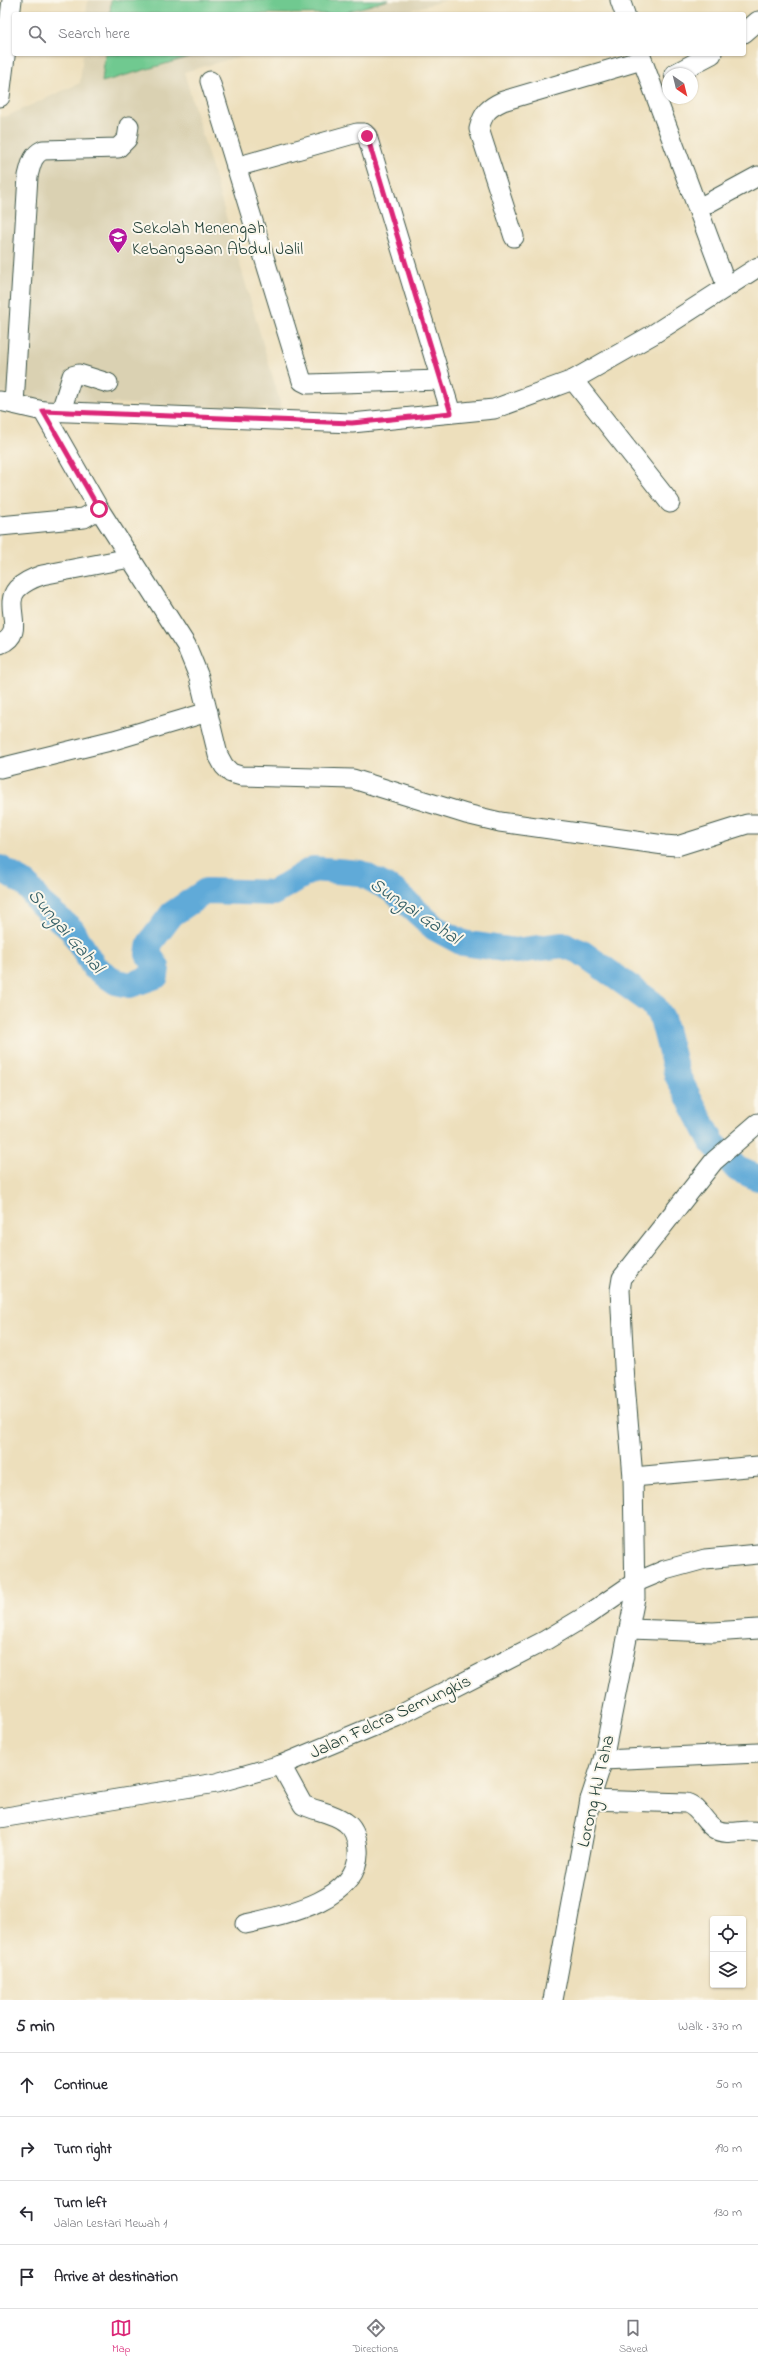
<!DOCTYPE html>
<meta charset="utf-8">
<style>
body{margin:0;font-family:"Indie Flower",sans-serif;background:#f7f7f7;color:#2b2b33}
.controls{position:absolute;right:12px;bottom:12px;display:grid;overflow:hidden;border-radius:4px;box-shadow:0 1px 3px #0004}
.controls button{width:36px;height:36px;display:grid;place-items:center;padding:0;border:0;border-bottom:1px solid #e1e1e2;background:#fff;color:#2b2b33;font:20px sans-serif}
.compass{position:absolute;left:662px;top:68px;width:36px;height:36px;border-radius:50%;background:#fff;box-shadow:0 1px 3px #0004;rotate:145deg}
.stop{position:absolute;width:12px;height:12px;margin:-9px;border:3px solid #db2777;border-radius:50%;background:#fff}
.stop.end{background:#db2777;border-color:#fff;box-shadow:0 1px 4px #0008}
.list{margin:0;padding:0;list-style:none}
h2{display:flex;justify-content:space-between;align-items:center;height:52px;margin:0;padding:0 16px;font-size:17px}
h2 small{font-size:13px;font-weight:400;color:#7c7c81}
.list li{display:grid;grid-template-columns:26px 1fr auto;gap:12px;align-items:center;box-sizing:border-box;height:64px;padding:0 16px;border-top:1px solid #e1e1e2}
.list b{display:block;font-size:15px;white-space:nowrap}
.list p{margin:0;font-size:13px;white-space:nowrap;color:#7c7c81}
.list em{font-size:13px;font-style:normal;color:#7c7c81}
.icon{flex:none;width:22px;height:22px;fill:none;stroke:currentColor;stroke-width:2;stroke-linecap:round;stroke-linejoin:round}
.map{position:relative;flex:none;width:758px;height:2000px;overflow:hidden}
.search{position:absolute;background:#fff;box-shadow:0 1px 3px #0004;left:12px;right:12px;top:12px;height:44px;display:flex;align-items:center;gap:10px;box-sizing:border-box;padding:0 14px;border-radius:4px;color:#7c7c81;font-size:15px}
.sheet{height:308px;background:#fff}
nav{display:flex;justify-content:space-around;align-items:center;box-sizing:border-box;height:56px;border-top:1px solid #e1e1e2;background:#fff;font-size:11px;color:#7c7c81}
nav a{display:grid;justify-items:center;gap:2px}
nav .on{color:#db2777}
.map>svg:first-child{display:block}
</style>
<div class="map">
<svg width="758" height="2000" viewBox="0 0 758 2000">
<rect width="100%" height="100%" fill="#fbf7ec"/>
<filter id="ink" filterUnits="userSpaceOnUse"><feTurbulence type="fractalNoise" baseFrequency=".025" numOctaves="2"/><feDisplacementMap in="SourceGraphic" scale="8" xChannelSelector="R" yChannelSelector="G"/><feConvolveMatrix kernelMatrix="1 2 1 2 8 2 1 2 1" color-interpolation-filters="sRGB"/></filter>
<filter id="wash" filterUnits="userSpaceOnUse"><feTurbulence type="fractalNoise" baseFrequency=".012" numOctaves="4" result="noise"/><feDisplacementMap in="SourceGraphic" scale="16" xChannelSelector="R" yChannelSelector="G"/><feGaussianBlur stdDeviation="0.9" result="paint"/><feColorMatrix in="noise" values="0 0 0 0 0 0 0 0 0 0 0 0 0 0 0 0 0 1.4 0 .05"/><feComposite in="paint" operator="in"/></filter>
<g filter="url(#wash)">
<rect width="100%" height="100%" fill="#eddfbc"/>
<g fill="#dad1b2">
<polygon points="88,0 447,0 395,14 86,14"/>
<polygon points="83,54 248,54 184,72 282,409 44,401 0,392 0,117 7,116 80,83"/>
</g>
<g fill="#70c990" stroke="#488362">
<polygon points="111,0 388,0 339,14 110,14"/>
<polygon points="105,54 200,54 102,82"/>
</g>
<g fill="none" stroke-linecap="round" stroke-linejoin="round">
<polyline stroke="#60aad8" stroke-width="26" points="0,868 26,884 40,903 72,930 94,967 116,982 130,985 156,976 157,967 148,954 150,943 172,914 206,891 273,893 313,869 360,873 394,891 435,928 463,943 516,951 563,945 581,952 652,1003 662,1018 677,1075 712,1142 737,1169 758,1178"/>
</g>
</g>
<g filter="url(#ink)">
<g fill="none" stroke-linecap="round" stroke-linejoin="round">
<defs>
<g id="minor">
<polyline points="620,0 625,14"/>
<polyline points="744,33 758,21"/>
<polyline points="640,54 727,287"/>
<polyline points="674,74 712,54"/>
<polyline points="210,81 302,381 308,384 441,380"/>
<polyline points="0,97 12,0"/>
<polyline points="236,167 357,133 364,133 367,136 451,413"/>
<polyline points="699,208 758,176"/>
<path d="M514 237 479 129C483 113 488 108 503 101L642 60"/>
<polyline points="573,380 670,503"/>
<polyline points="0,401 43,411 99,509 186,645 199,677 218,755 224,766 231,773 241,776 353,779 466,814 500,822 664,845 677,846 747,824 758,824"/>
<path d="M14 404 28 176C31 165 32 155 43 150L118 148 127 139 129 126"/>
<polyline points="43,411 352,423 494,409 573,380 652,335 758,267"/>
<polyline points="61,411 72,376 79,374 108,383"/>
<polyline points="0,526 84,518 99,509"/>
<path d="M0 644C28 633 2 606 17 589 24 582 33 578 42 575L130 558"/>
<polyline points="0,768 114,740 208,712"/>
<polyline points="633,1477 758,1466"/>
<polyline points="630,1629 713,1632 758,1629"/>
<polyline points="603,1760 758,1753"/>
<path d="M590 1800 686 1803C700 1807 703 1822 715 1829 728 1837 745 1828 758 1832"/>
<polyline points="0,1818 216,1783 281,1765 396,1717 546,1640 586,1616 634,1583 665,1570 705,1559 758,1554"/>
<path d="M245 1924C282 1916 362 1900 358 1849 357 1838 354 1828 345 1822 334 1813 316 1811 303 1805L281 1765"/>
<polyline points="553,2000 590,1800 603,1760 635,1598 633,1477 625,1384 620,1290 622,1278 714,1161 758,1123"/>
</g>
</defs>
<use href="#minor" stroke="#3e5548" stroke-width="21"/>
<use href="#minor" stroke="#fff" stroke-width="19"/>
</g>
</g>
<g fill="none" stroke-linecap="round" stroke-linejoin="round" filter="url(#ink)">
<polyline stroke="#db2777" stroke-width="5" points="99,509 43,411 352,423 451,413 367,136"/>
</g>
<defs>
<symbol id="school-pin" viewBox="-11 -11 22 30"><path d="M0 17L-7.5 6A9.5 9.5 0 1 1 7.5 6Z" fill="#b5179e" stroke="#fbf7ec"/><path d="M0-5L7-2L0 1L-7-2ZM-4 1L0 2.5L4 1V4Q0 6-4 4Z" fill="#fff"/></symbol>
</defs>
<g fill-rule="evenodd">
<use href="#school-pin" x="107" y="226" width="22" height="30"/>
</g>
<g text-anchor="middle" stroke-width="4" stroke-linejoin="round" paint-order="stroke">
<g font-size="18" fill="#1f3d34" stroke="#fbf7ec" text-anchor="start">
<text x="132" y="233">Sekolah Menengah<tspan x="132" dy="21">Kebangsaan Abdul Jalil</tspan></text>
</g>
<g font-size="18" fill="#1f3d34" stroke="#fbf7ec">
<text transform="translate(390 1716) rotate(-25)" y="6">Jalan Felcra Semungkis</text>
<text transform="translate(595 1791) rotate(-77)" y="6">Lorong HJ Taha</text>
</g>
<g font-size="19" font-style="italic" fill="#325e65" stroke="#fbf7ec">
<text transform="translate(416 910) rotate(34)" y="7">Sungai Gahal</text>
<text transform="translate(67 930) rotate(49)" y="7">Sungai Gahal</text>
</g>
</g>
</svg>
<div class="controls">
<button><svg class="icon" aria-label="locate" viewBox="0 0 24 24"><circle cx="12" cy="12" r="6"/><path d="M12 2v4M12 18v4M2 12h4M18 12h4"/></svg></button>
<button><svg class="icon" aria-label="layers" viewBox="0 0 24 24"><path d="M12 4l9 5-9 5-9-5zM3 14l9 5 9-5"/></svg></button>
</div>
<svg class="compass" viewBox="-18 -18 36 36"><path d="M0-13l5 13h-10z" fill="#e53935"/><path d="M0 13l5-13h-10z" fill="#7c7c81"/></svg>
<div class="stop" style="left:99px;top:509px"></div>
<div class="stop end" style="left:367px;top:136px"></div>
<div class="search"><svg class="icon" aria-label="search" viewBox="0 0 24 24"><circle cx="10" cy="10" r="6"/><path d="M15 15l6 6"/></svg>Search here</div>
</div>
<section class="sheet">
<h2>5 min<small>Walk · 370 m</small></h2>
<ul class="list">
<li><svg class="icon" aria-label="ahead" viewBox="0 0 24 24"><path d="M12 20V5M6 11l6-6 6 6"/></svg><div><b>Continue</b></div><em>50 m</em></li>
<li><svg class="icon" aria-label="right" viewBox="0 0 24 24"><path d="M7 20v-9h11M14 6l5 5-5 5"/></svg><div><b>Turn right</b></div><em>190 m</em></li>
<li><svg class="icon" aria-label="left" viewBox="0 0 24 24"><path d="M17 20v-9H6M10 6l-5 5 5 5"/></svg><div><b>Turn left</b><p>Jalan Lestari Mewah 1</p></div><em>130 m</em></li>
<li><svg class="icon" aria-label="arrive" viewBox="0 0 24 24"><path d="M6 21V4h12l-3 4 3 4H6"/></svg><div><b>Arrive at destination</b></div></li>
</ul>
</section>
<nav>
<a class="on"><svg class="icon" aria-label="map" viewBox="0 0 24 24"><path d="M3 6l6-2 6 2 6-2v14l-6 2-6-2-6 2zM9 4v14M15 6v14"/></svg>Map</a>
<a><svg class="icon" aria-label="directions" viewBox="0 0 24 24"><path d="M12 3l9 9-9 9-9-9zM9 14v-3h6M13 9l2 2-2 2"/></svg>Directions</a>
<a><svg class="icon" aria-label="saved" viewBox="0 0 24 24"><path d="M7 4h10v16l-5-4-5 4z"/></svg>Saved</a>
</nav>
